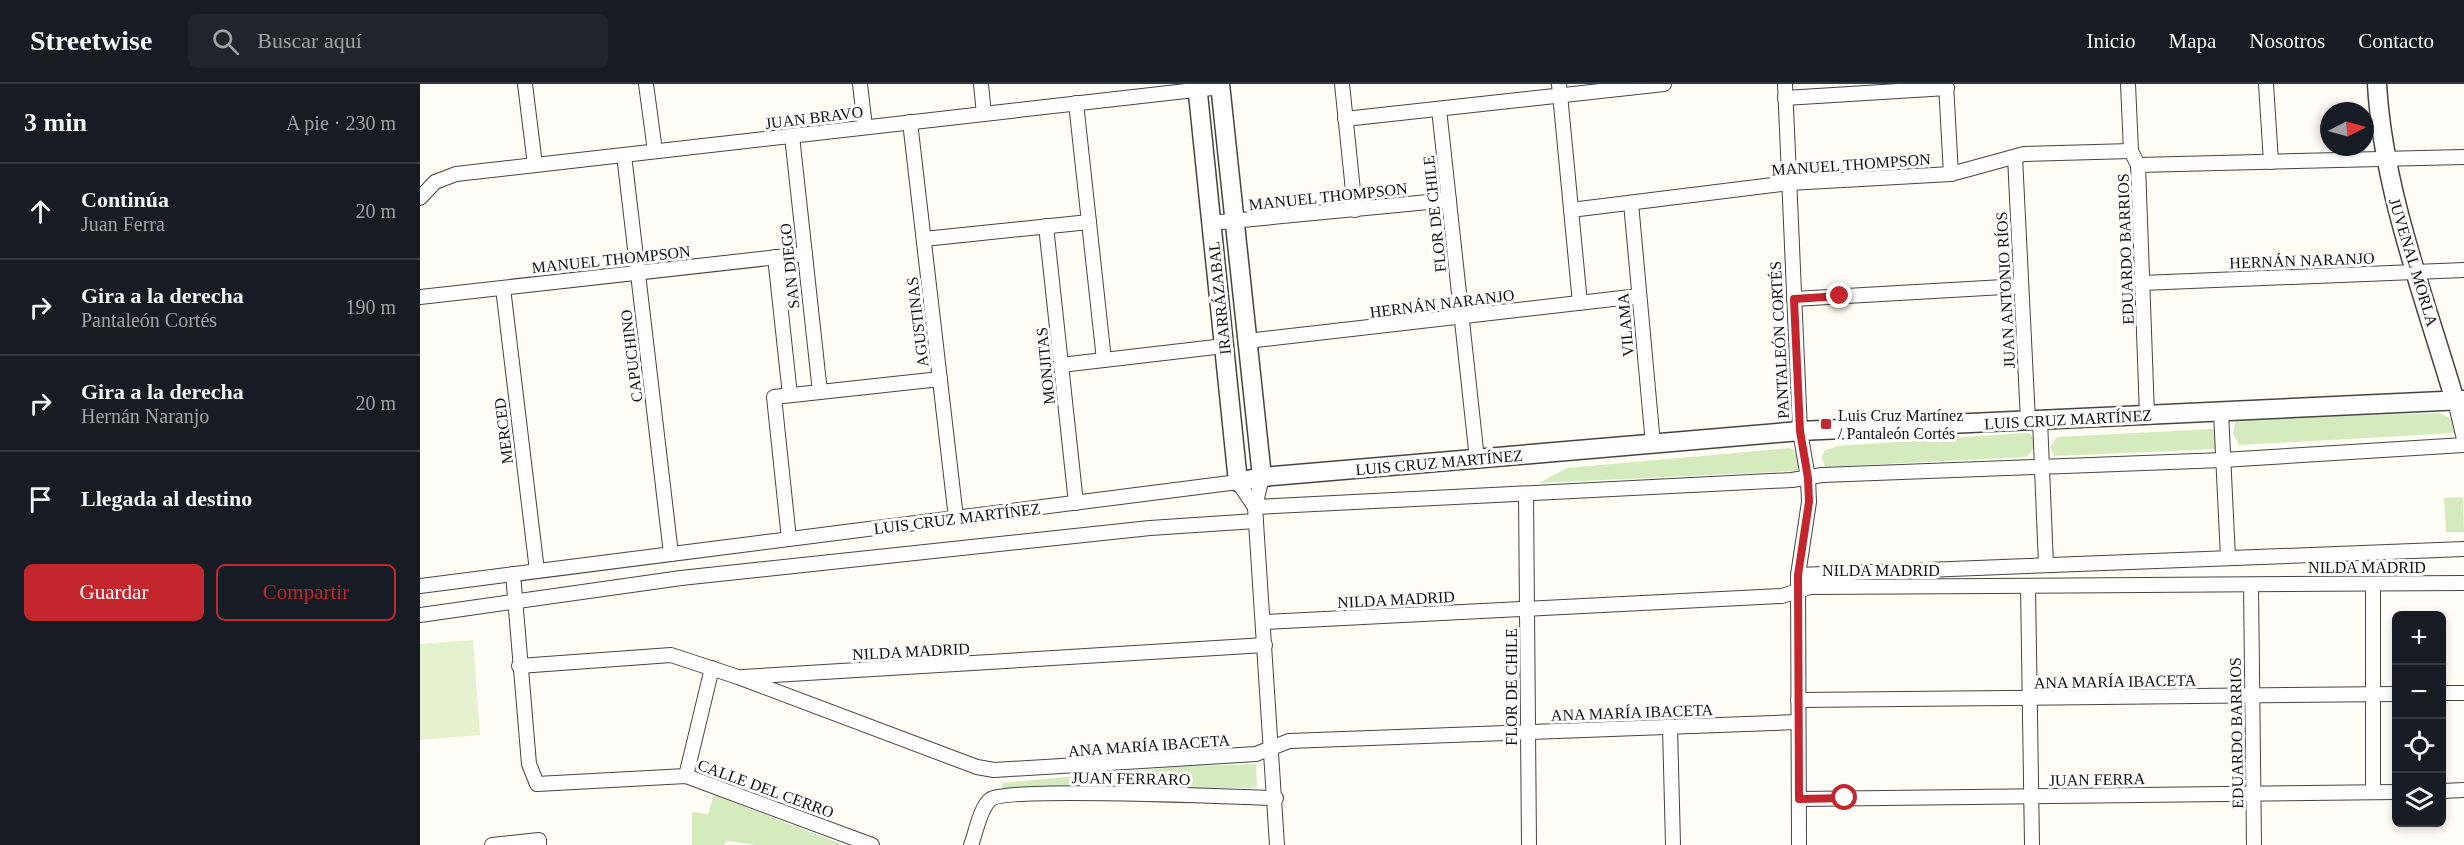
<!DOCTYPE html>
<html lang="es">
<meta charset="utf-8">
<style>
body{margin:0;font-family:Georgia,serif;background:#20242c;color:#f1f3f6}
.controls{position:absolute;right:18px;bottom:18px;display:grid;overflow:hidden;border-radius:9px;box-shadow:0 3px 9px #0003}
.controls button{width:54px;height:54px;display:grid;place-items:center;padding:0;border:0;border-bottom:2px solid #363941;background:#171b24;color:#f1f3f6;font:30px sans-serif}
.compass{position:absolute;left:1900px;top:18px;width:54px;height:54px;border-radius:50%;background:#171b24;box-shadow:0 3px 9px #0003;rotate:84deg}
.stop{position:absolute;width:18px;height:18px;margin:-14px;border:4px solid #c4262e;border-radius:50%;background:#fff}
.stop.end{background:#c4262e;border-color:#fff;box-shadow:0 2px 6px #0008}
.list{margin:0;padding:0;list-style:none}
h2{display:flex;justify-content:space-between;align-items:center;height:78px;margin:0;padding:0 24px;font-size:26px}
h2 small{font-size:20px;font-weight:400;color:#9ea1a6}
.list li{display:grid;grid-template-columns:39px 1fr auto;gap:18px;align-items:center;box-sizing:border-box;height:96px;padding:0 24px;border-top:2px solid #363941}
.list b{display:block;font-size:22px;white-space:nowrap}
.list p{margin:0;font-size:20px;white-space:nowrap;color:#9ea1a6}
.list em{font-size:20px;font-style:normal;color:#9ea1a6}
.actions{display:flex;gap:12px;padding:18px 24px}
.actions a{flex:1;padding:14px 0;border:2px solid #c4262e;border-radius:9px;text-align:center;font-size:21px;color:#c4262e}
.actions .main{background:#c4262e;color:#fff}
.icon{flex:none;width:33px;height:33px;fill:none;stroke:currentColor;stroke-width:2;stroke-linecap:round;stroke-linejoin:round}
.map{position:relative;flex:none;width:2044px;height:761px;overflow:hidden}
header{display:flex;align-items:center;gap:36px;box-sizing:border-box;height:84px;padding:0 30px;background:#171b24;border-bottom:2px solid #363941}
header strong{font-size:28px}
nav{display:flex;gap:33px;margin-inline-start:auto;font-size:21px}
.search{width:420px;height:54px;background:#20242c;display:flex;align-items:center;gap:15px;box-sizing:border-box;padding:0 21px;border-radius:9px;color:#9ea1a6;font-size:22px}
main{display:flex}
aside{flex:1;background:#171b24}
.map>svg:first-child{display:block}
</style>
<header>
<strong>Streetwise</strong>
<div class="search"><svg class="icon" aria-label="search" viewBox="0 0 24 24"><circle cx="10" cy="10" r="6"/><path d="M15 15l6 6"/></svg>Buscar aquí</div>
<nav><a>Inicio</a><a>Mapa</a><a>Nosotros</a><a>Contacto</a></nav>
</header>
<main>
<aside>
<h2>3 min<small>A pie · 230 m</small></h2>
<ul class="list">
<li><svg class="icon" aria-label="ahead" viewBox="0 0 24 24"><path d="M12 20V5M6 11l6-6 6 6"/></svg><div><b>Continúa</b><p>Juan Ferra</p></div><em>20 m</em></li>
<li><svg class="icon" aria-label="right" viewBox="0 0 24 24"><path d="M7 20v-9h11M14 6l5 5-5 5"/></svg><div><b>Gira a la derecha</b><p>Pantaleón Cortés</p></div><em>190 m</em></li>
<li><svg class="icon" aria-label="right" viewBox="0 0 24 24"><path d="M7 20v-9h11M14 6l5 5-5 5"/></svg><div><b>Gira a la derecha</b><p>Hernán Naranjo</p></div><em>20 m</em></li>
<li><svg class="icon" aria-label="arrive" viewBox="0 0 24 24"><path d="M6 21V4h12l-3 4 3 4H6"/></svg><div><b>Llegada al destino</b></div></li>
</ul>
<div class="actions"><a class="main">Guardar</a><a>Compartir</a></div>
</aside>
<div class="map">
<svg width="2044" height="761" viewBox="0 0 2044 761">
<rect width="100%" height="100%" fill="#fffdf5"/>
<g fill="#d5ebbd">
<polygon points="2020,329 2035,337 2036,349 1819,361 1813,349 1816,335"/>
<polygon points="1792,345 1799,347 1798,365 1634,372 1630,363 1637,353"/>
<path d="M1603 349 1611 350C1616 360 1614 366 1606 373L1405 383 1402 374 1404 367 1418 362Z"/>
<polygon points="1370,364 1377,367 1383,383 1375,387 1119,399 1147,384"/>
<polygon points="2043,413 2044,448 2026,448 2024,414"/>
<polygon points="836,680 837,704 582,704 582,699 767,682"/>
<polygon points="294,711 424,761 336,761 307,757 304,761 272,761 272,728 288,730"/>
</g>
<polygon fill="#e6f2cf" points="53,556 60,651 0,656 0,560"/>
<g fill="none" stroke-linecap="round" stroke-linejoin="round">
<defs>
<g id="minor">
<polyline points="105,0 115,81"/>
<polyline points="226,0 235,67"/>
<polyline points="440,0 445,43"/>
<polyline points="561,0 564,30"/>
<polyline points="922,0 935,126"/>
<polyline points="1139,0 1160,219"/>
<polyline points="1365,0 1380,347 1388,394 1389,418 1378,491 1379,761"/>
<polyline points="1526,0 1531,90"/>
<polyline points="1708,0 1711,67 1718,81 1727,331"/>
<polyline points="1846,0 1851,78"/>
<polyline points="1365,14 1527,4"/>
<polyline points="656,19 684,276"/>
<polyline points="1019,25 1057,375"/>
<polyline points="925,35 1244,0"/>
<polyline points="490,38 536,434"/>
<polyline points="372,52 400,308"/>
<polyline points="204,71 251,470"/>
<polyline points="1595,73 1608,337"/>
<polyline points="1718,81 2044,73"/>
<polyline points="0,114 15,98 36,90 801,3"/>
<polyline points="1211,119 1233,360"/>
<polyline points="1151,126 1369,99 1531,90 1604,70 1711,67"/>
<polyline points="791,139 1029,116"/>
<polyline points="626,142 656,419"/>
<polyline points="504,155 669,138"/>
<polyline points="355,173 370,311"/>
<polyline points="1722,199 2044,186"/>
<polyline points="83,204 117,487"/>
<polyline points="0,213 385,170"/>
<polyline points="1374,215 1601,202"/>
<polyline points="827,257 1219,212"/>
<polyline points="641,281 804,262"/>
<polyline points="2035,317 2044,355"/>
<polyline points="1801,328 1808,474"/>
<polyline points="1620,336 1626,481"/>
<polyline points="842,393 835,423 857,761"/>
<polyline points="1106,410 1109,761"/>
<polyline points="835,423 1372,396 1402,391 1803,376 2044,361"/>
<polyline points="369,455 354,313 520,295"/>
<polyline points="93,490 109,680 117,700 266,692 452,761"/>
<polyline points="1378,491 2044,465"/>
<polyline points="1953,500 1953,708"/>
<polyline points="1831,501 1834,761"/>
<polyline points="0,502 818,398 835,423"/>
<polyline points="1608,502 1612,761"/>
<polyline points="0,531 261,494 730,444 836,437"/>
<polyline points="844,538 1362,512 1390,503 2044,499"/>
<polyline points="99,582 251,571 318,593 557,683 574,686 836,670 869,657 1378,638"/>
<polyline points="323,593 845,561"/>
<polyline points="2022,609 2044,609"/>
<polyline points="1378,616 1976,610"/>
<polyline points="1250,643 1253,761"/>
<polyline points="266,692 292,584"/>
<polyline points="2022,707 2044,706"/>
<polyline points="1379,715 1976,708"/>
<polyline points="72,761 119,756 119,761"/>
<path d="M551 761C556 749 560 723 571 715 588 703 819 713 856 714"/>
</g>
<g id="tertiary">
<polyline points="777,0 818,398 842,393 1380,347 2044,316"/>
<polyline points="800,0 842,393"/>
<path d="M1957 0C1963 106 2005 215 2035 317"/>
</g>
</defs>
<use href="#minor" stroke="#444" stroke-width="16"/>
<use href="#tertiary" stroke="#444" stroke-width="21"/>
<use href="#minor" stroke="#fff" stroke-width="14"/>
<use href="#tertiary" stroke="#fff" stroke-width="18"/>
</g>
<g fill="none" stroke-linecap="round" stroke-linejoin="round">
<polyline stroke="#c4262e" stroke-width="8" points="1420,212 1374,215 1380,347 1388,394 1389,418 1378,491 1379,715 1425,714"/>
</g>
<rect fill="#c4262e" stroke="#fff" stroke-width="2" x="1400" y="334" width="12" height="12" rx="3"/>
<g text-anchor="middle" stroke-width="6" stroke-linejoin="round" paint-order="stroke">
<g font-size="16" fill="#111" stroke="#fff">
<text transform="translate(394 33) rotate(-7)" y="6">JUAN BRAVO</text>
<text transform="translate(1431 80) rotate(-4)" y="6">MANUEL THOMPSON</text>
<text transform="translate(908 112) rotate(-6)" y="6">MANUEL THOMPSON</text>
<text transform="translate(1014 130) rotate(-96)" y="6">FLOR DE CHILE</text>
<text transform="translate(1705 165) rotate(-92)" y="6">EDUARDO BARRIOS</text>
<text transform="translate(191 175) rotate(-6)" y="6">MANUEL THOMPSON</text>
<text transform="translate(1882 176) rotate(-2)" y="6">HERNÁN NARANJO</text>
<text transform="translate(1994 178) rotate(73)" y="6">JUVENAL MORLA</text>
<text transform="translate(369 182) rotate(-96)" y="6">SAN DIEGO</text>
<text transform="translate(1585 206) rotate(-93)" y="6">JUAN ANTONIO RÍOS</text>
<text transform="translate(799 214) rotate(-96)" y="6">IRARRÁZABAL</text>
<text transform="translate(1022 219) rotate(-7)" y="6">HERNÁN NARANJO</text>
<text transform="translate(497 238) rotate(-97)" y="6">AGUSTINAS</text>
<text transform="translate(1205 241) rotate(-95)" y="6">VILAMA</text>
<text transform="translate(1359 256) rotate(-93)" y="6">PANTALEÓN CORTÉS</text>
<text transform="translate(211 272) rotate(-97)" y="6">CAPUCHINO</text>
<text transform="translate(625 282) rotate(-96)" y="6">MONJITAS</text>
<text transform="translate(1648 335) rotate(-3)" y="6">LUIS CRUZ MARTÍNEZ</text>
<text transform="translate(83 347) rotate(-97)" y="6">MERCED</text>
<text transform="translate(1019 378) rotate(-5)" y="6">LUIS CRUZ MARTÍNEZ</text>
<text transform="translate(537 434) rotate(-7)" y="6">LUIS CRUZ MARTÍNEZ</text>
<text x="1947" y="489">NILDA MADRID</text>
<text x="1461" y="492">NILDA MADRID</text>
<text transform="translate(976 515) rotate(-3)" y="6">NILDA MADRID</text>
<text transform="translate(491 567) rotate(-3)" y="6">NILDA MADRID</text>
<text transform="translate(1695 597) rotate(-1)" y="6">ANA MARÍA IBACETA</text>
<text transform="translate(1091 603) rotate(-90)" y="6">FLOR DE CHILE</text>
<text transform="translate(1212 628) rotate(-2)" y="6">ANA MARÍA IBACETA</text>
<text transform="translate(1816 649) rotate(-91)" y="6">EDUARDO BARRIOS</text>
<text transform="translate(729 661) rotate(-4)" y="6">ANA MARÍA IBACETA</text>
<text transform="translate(711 694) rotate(1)" y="6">JUAN FERRARO</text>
<text transform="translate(1677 695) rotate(-1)" y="6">JUAN FERRA</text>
<text transform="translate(346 704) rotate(20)" y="6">CALLE DEL CERRO</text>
</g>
<g font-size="16" fill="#111" stroke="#fff" text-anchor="start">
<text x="1418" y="337">Luis Cruz Martínez<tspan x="1418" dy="18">/ Pantaleón Cortés</tspan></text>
</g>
</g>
</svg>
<div class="controls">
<button>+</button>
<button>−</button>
<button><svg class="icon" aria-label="locate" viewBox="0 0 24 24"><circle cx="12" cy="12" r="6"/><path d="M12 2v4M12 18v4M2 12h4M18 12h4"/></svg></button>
<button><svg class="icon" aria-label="layers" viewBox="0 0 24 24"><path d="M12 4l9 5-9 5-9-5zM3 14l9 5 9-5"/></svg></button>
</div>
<svg class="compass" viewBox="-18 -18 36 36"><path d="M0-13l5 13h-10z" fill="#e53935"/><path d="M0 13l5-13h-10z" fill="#9ea1a6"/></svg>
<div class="stop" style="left:1425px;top:714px"></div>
<div class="stop end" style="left:1420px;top:212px"></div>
</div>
</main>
